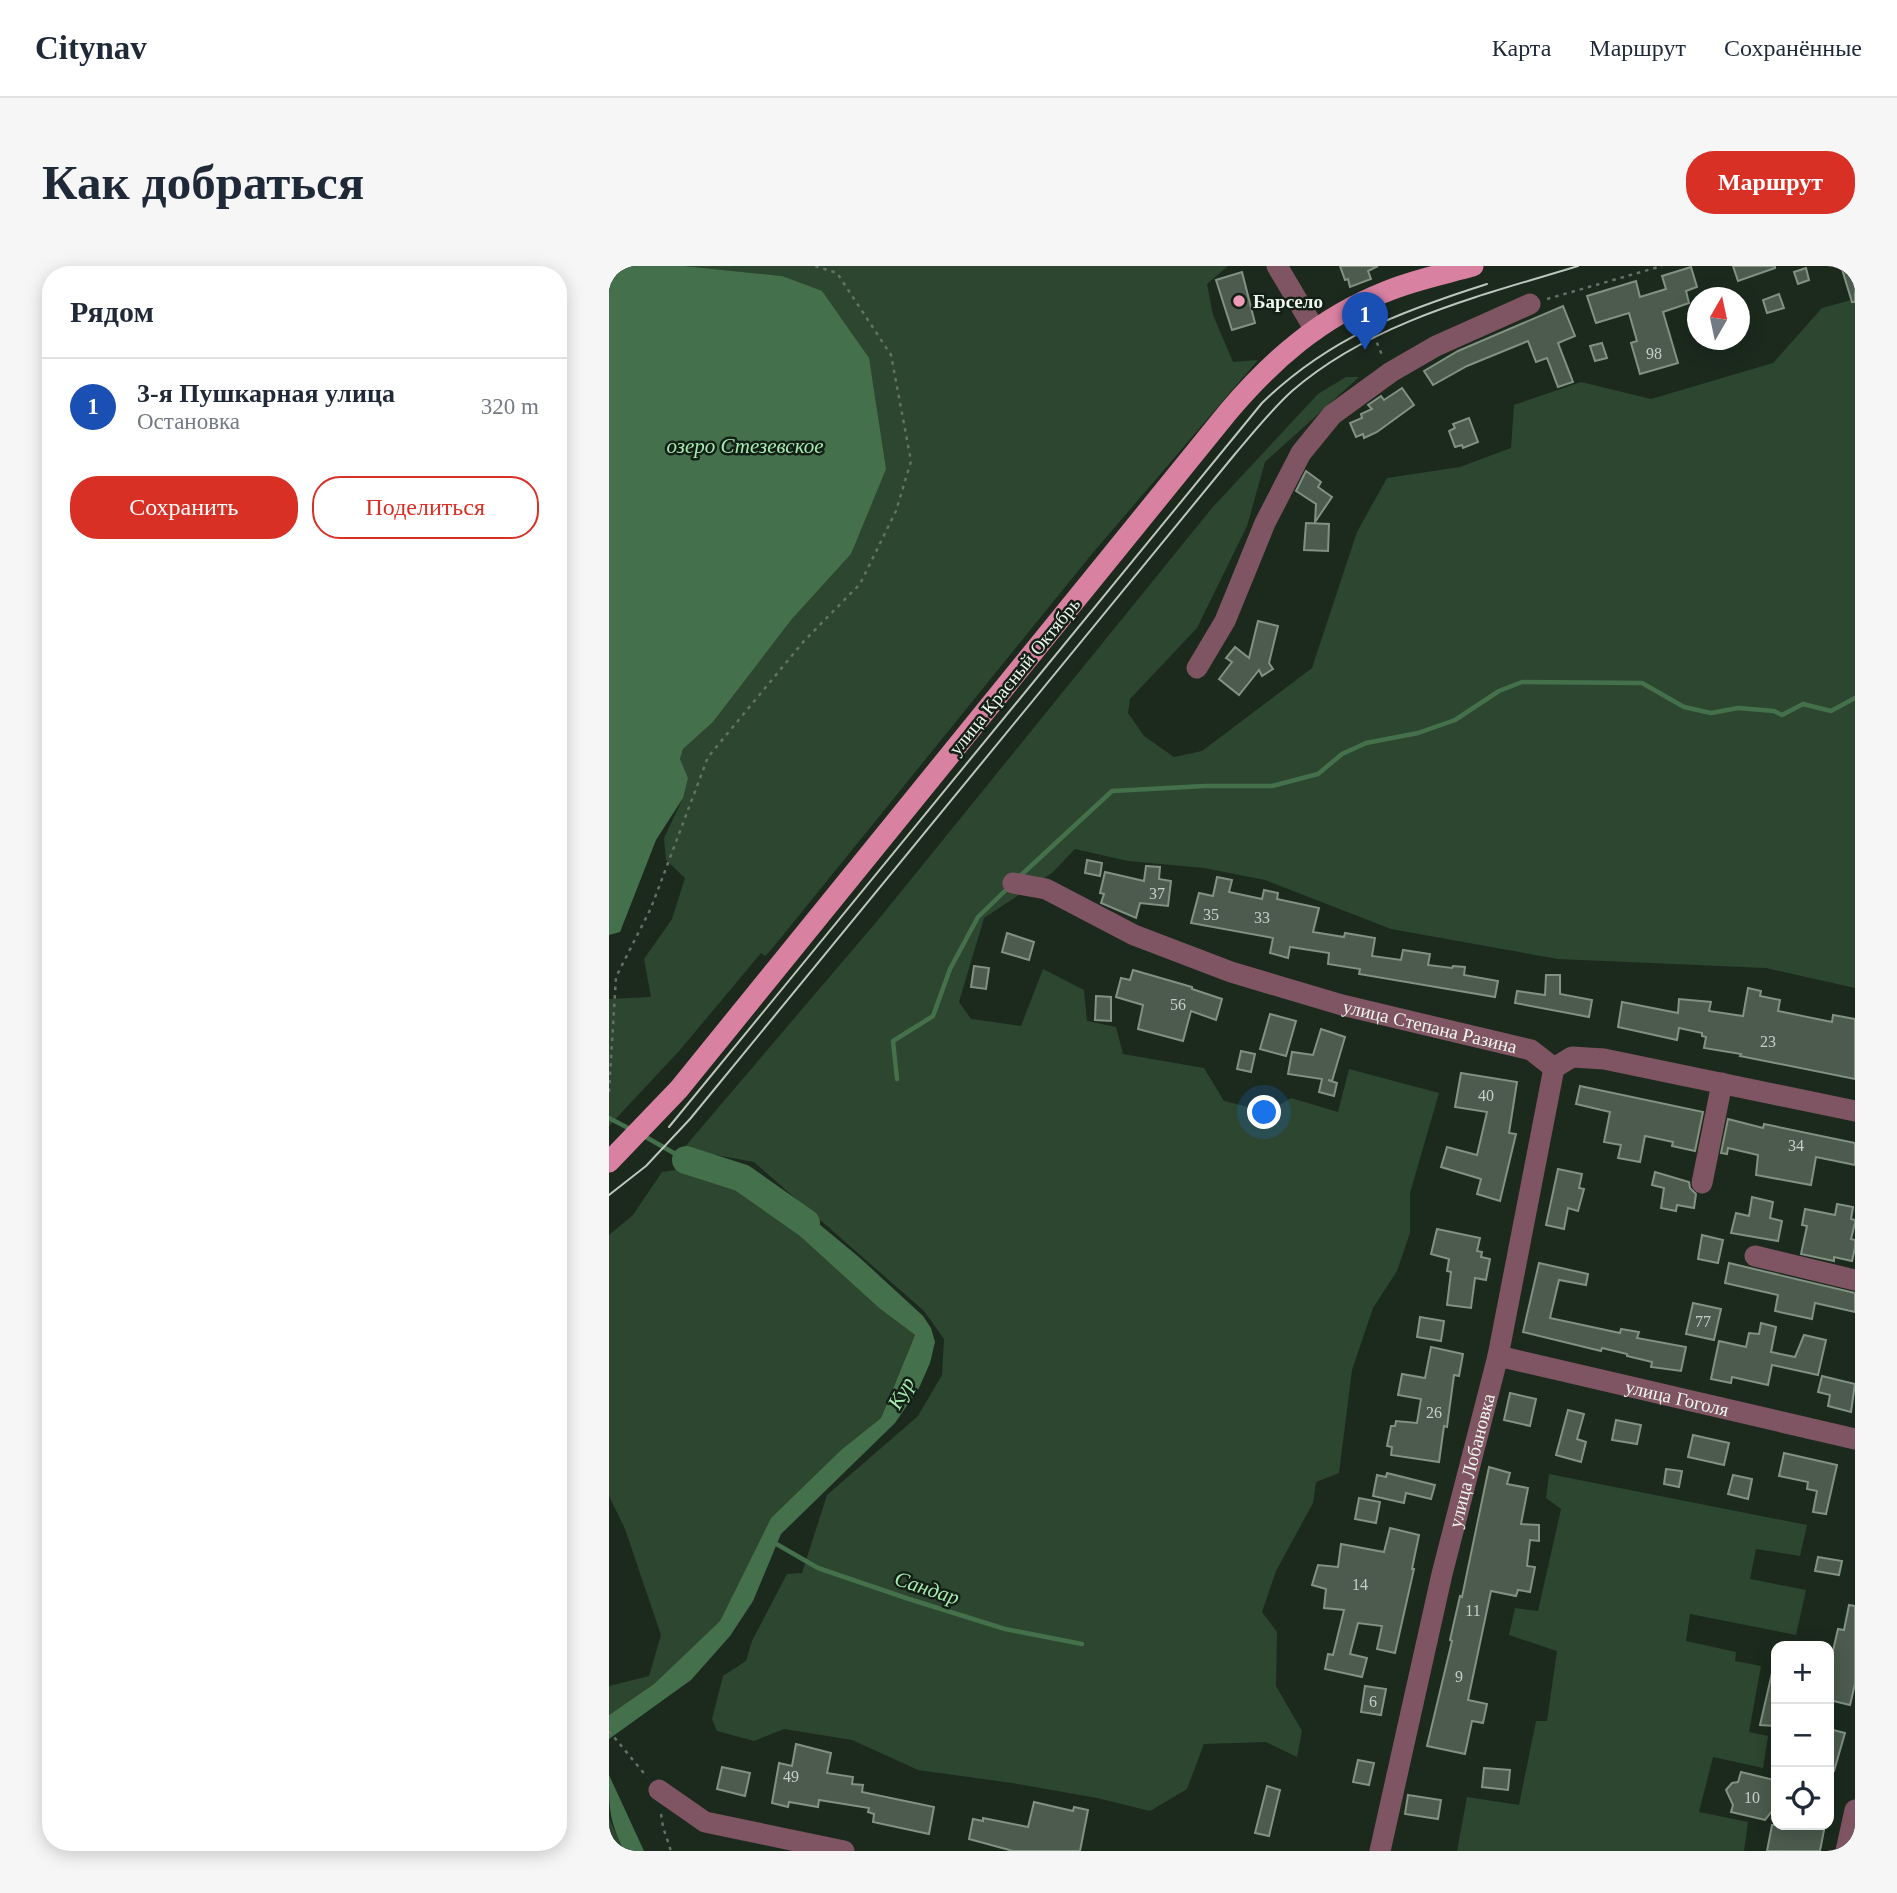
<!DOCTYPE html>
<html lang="ru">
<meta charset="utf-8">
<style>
body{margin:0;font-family:Georgia,serif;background:#f6f6f7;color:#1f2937}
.controls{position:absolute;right:21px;bottom:21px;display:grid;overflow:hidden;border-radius:14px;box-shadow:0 4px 18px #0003}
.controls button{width:63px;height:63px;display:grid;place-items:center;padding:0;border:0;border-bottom:2px solid #e0e1e3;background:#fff;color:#1f2937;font:35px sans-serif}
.compass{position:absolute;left:1078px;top:21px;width:63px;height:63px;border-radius:50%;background:#fff;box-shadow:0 4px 18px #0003;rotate:9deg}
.you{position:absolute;left:656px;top:847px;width:24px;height:24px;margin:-18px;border:5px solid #fff;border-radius:50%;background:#1a73e8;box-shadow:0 0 0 10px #1a73e833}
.badge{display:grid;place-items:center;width:46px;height:46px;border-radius:50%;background:#d93025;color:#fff;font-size:23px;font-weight:700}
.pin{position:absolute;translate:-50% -58px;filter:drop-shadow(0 2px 4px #0008)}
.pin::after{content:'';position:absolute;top:37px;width:24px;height:21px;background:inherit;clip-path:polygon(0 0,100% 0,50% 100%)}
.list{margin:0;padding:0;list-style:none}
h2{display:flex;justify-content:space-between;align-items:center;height:91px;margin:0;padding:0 28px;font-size:30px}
h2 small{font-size:23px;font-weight:400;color:#747a83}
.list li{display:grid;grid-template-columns:46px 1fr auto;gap:21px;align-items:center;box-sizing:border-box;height:98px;padding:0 28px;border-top:2px solid #e0e1e3}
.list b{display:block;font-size:26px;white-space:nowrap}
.list p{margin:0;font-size:23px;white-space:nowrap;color:#747a83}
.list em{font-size:23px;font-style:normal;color:#747a83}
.actions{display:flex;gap:14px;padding:21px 28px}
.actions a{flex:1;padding:16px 0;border:2px solid #d93025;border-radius:28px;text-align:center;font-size:24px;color:#d93025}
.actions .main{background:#d93025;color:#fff}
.icon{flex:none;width:38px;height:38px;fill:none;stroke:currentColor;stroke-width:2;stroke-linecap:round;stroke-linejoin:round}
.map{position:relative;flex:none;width:1246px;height:1585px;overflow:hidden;border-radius:28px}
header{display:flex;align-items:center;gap:42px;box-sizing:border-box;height:98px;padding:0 35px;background:#fff;border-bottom:2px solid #e0e1e3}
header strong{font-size:33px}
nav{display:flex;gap:38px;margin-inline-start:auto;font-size:24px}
.intro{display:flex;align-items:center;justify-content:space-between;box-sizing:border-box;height:168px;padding:0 42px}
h1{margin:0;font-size:49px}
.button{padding:18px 32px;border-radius:28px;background:#d93025;color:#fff;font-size:24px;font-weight:700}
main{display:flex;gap:42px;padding:0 42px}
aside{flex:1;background:#fff;border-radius:28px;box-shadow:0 4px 18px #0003}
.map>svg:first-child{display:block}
</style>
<header>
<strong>Citynav</strong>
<nav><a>Карта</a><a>Маршрут</a><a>Сохранённые</a></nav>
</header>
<div class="intro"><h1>Как добраться</h1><a class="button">Маршрут</a></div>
<main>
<aside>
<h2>Рядом<small></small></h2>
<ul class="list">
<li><span class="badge" style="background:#1a4fb4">1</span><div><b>3-я Пушкарная улица</b><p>Остановка</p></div><em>320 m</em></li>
</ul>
<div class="actions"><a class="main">Сохранить</a><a>Поделиться</a></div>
</aside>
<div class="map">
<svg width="1246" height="1585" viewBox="0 0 1246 1585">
<rect width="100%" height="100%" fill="#1c2a1e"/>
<g fill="#2d4630">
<polygon points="75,0 619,0 598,18 604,49 624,96 649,94 482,289 162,684 156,690 152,687 71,784 0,860 0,733 42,731 35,693 63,653 76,612 57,594 55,572 74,532 71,493 74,483 104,456 183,353 242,288 173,10"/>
<polygon points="1246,33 1246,722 1157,702 949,693 782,663 656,614 595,602 519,595 466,583 443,607 375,652 350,736 362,753 412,760 434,703 475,724 478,755 507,761 514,788 595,802 615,835 660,846 682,832 729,846 740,803 830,827 801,927 801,967 788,1005 764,1042 743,1104 730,1207 707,1216 704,1237 667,1305 653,1346 668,1366 667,1420 693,1465 688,1491 657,1476 595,1478 578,1523 541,1545 488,1532 403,1517 309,1504 243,1474 175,1463 145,1475 108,1465 103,1453 114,1410 137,1395 143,1375 178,1308 193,1307 218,1229 309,1150 333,1109 335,1073 315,1045 145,896 74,883 269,654 603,242 709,128 737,111 750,111 656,196 638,260 588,362 521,433 519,447 535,470 565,491 593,485 703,402 748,266 778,212 851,201 902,182 905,139 972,116 1042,133 1164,97 1213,42"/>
<polygon points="73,903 131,922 159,941 270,1042 306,1069 272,1152 232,1184 162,1252 111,1355 45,1418 0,1449 0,1420 40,1410 52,1369 16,1263 0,1230 0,969 24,949 53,906"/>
<polygon points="940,1208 1198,1259 1191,1290 1147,1283 1141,1313 1197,1324 1187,1369 1081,1348 1077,1375 1127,1386 1126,1395 1152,1400 1140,1466 1159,1470 1154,1502 1104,1491 1090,1546 1139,1556 1135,1585 848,1585 858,1531 910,1539 927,1455 938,1455 948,1385 900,1369 906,1342 929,1345 952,1243 937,1232"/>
<polygon points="0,1552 15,1585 0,1585"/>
</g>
<g fill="#45704c">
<polygon points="0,0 75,0 173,10 213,25 260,92 277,203 242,288 183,353 104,456 74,483 71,493 79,512 74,532 47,574 11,666 0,669"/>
<polygon points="175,929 251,992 314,1050 322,1062 326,1076 321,1097 310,1122 286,1157 172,1268 144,1335 121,1370 82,1414 0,1473 0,1449 45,1418 111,1355 162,1252 232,1184 272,1152 306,1069 270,1042 159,941"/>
<path d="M0 1509 35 1585H15C0 1553 0 1545 0 1509Z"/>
</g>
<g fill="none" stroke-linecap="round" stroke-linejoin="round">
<g stroke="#45704c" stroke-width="4.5">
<polyline points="409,612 503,525 596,520 663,520 709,508 733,488 757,477 809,467 846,454 890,425 913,416 1033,417 1075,441 1102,447 1129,442 1165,445 1173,449 1194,438 1222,445 1246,432"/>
<polyline points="288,813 284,775 324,750 341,703 369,651 400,621"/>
<polyline points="0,852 21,863"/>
<polyline points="35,870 77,894"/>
<polyline points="164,1276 209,1302 300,1333 396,1363 473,1378"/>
</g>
<polyline stroke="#45704c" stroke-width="28" points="77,894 133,912 197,957"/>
</g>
<g fill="#4c5b4e" stroke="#819182" stroke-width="2">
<polygon points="731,0 769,0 759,5 762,13 741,21 739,13 736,14"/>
<polygon points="1124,0 1166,0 1166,2 1129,15"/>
<polygon points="1232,0 1246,0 1246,36 1243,36"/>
<polygon points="1082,1 1088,21 1077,25 1080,37 1054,46 1069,97 1031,108 1022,77 1028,75 1020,47 987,57 978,30 1027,15 1031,31 1057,23 1053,10"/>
<polygon points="1197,2 1200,14 1189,18 1185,6"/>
<polygon points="633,6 646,57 623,64 607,14"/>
<polygon points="1170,28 1175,42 1158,47 1154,34"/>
<polygon points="954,40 966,70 949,77 964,116 949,121 938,92 927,96 919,75 858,100 824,119 815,105 849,85"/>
<polygon points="993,77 998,92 986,95 981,80"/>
<polygon points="793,122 805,139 768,166 755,172 754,168 747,171 741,157 753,152 752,148 763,143 759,139 772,130 775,134"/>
<polygon points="860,152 869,176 854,182 853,179 846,181 840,165 846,162 844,158"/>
<polygon points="697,205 712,216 709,221 723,231 706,256 707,238 687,225"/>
<polygon points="697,257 720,258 719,285 695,284"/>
<polygon points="649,355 669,360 660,397 664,403 653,410 650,404 630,429 610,413 623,396 617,392 626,381 640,392"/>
<polygon points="478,594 493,597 491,610 476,607"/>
<polygon points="537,600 551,601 550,613 562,615 559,640 531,637 527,652 492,637 495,628 491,627 496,606 535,615"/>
<polygon points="608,611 623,614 620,626 653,633 655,624 669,627 668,633 710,642 704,666 735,671 736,667 766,672 763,690 792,694 794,684 821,688 819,699 843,702 844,700 856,701 855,709 889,715 886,731 750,708 751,703 719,698 720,687 681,681 679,692 661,687 664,672 582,657 590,627 604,630"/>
<polygon points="398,667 425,676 420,694 393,686"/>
<polygon points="365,700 380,702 377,723 362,721"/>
<polygon points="524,704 583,721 583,723 613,733 607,754 582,745 574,775 529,763 534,739 507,731 512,712 521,714"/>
<polygon points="937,709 951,709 951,728 983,734 980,751 906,737 908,725 936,729"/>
<polygon points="1139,722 1152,725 1151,730 1171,734 1169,745 1223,756 1224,749 1246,753 1246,813 1131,790 1132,788 1095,782 1097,771 1093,770 1093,767 1070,762 1068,774 1009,761 1013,736 1069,747 1070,733 1102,736 1100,745 1134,750"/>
<polygon points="487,730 502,731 502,755 486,754"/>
<polygon points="661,748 687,755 677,790 651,783"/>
<polygon points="712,763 736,771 723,815 719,814 728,817 725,830 710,826 713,813 679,808 683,786 704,789"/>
<polygon points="632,785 646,788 642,806 628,803"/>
<polygon points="852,807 908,816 900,867 907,868 891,935 868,928 872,913 832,901 838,881 868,889 878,846 846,841"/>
<polygon points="971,820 1094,846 1086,885 1063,880 1064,876 1036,870 1031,896 1009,892 1012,879 995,876 1001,846 967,838"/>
<polygon points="1119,853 1154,862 1155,858 1246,877 1246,899 1207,891 1202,919 1147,909 1149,889 1119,882 1118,888 1112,887"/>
<polygon points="949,903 973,908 970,922 975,923 969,945 959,942 955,963 937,959"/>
<polygon points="1046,906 1080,916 1081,922 1087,928 1085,942 1068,939 1067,945 1052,942 1055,922 1043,919"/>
<polygon points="1143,931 1164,936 1161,952 1173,955 1169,975 1122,967 1127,947 1140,950"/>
<polygon points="1228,938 1244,941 1242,953 1246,954 1246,957 1242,973 1246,974 1246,982 1243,995 1225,991 1225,995 1192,988 1198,960 1193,959 1196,943 1226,949"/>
<polygon points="828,963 871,972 868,985 873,986 872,991 881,993 877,1014 866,1012 862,1042 838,1039 842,1006 838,1005 840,993 822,988"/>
<polygon points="1093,969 1114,974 1109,997 1089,993"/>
<polygon points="930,997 979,1008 977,1019 950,1014 941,1052 1011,1067 1012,1063 1030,1066 1028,1072 1077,1081 1072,1105 1042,1101 1043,1096 1018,1090 1018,1088 993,1082 992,1085 914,1066"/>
<polygon points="1120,997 1246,1027 1246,1046 1206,1037 1203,1053 1166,1045 1169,1029 1116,1017"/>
<polygon points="1084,1037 1112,1043 1105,1074 1077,1068"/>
<polygon points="811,1051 835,1055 832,1075 808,1071"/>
<polygon points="1152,1057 1167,1061 1162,1086 1186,1091 1195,1069 1217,1074 1209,1109 1163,1099 1159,1119 1123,1111 1122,1117 1102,1113 1110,1075 1137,1081 1140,1067 1150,1068"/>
<polygon points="822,1081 854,1088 850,1110 845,1109 838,1161 835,1160 830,1196 782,1189 783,1181 778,1180 782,1160 786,1160 787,1155 808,1157 812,1133 789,1129 793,1108 816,1112"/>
<polygon points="1213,1110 1246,1118 1242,1146 1219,1140 1221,1129 1209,1126"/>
<polygon points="901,1127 927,1133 921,1160 895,1154"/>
<polygon points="959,1144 975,1148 968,1173 977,1176 972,1196 947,1189"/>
<polygon points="1007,1154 1032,1159 1028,1178 1003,1174"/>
<polygon points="1084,1169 1120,1177 1115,1199 1079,1191"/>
<polygon points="1175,1187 1228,1199 1217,1248 1204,1246 1208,1225 1198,1223 1199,1216 1170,1210"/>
<polygon points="880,1201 901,1207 898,1218 919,1222 912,1258 930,1259 930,1275 921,1274 918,1300 926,1301 921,1326 909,1324 907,1330 882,1325 859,1434 878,1438 874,1457 863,1455 856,1488 818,1480 843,1375 841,1374 851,1330 853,1331"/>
<polygon points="1057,1203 1073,1205 1070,1221 1055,1218"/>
<polygon points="778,1207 826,1219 822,1233 797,1227 795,1237 764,1230 768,1209 777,1211"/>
<polygon points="1124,1209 1143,1213 1139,1233 1119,1228"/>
<polygon points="750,1232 771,1236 767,1257 746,1253"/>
<polygon points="781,1262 810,1269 803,1303 805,1303 786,1387 768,1383 773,1360 749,1357 741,1388 758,1392 753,1411 716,1403 719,1388 724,1389 735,1344 715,1342 717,1323 703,1319 709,1299 729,1301 732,1278 775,1286"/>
<polygon points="1209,1291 1233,1295 1230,1309 1206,1305"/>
<polygon points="1240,1339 1246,1340 1246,1418 1241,1439 1220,1434 1220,1388 1223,1389 1229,1363 1235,1364"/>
<polygon points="1163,1407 1167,1407 1165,1460 1151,1459"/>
<polygon points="756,1420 777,1423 772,1449 752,1446"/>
<polygon points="1220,1463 1236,1467 1225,1505 1220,1504"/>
<polygon points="187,1478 222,1487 218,1507 244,1511 243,1518 254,1519 253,1526 325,1541 320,1568 264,1556 265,1548 259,1546 260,1542 210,1534 209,1541 180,1536 179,1541 163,1537 170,1497 183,1500"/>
<polygon points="749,1494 765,1497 760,1519 744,1516"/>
<polygon points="113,1501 141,1507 136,1530 108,1523"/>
<polygon points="875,1502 901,1504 899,1524 873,1521"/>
<polygon points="1132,1506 1165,1514 1164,1520 1167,1521 1167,1540 1156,1554 1122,1546 1124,1539 1117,1524 1123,1517 1129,1516"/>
<polygon points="658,1520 671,1524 660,1570 646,1567"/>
<polygon points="799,1529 832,1534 829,1553 796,1548"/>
<polygon points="425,1536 464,1545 465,1541 479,1544 471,1585 404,1585 360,1573 364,1553 374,1555 374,1552 419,1561"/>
<polygon points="1163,1559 1216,1559 1211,1585 1158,1585"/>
</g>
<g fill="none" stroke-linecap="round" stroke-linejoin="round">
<g stroke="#657166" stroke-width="2.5" stroke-dasharray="3.5 5" stroke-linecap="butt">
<polyline points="938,33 1053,0"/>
<polyline points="758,53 773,89"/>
<polyline points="0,826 7,711 42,642 99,491 195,375 251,318 287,245 302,195 282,89 228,7 206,0"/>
<polyline points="0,1465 38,1511"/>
<polyline points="52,1548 54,1561 62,1585"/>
</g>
<g stroke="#805563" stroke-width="21">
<polyline points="668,0 706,64"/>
<polyline points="588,402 616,355 656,257 692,187 723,149 782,106 827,80 921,38"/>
<path id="s1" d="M404 617 437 623 525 669 622 706 733 739 922 784 945 802 963 791 995 793 1246 845"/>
<polyline points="1093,917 1113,817"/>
<polyline points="1146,990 1246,1014"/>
<path id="s2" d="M889 1090 1246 1173"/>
<polyline points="50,1524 96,1556 235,1585"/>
<path id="s3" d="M771 1585 833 1308 889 1090 945 802"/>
<polyline points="1237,1585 1246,1544"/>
</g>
<path stroke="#d981a0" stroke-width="21" d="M0 896 70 823 619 146C663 94 712 51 776 26 804 14 835 8 864 0"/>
<g stroke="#bcc6bd" stroke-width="2">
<path d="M60 861 653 137C720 72 790 46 878 18"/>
<path d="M0 929 37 900 81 853 626 188C644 167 662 144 683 125 762 56 871 30 969 0"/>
</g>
</g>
<circle fill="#ef9ab8" stroke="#132015" stroke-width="2.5" cx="630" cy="35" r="7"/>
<g text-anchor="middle" stroke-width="5" stroke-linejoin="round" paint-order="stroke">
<g font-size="16" fill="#c6cfc7">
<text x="1045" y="93">98</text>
<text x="548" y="633">37</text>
<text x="602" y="654">35</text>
<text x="653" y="657">33</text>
<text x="569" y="744">56</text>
<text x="1159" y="781">23</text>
<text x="877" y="835">40</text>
<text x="1187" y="885">34</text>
<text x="1094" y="1061">77</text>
<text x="825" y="1152">26</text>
<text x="751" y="1324">14</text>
<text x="864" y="1350">11</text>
<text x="850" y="1416">9</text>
<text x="764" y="1441">6</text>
<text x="182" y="1516">49</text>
<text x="1143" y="1537">10</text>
</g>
<g font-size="19" font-weight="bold" fill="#eef6ef" stroke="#132015" text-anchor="start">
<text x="644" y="42">Барсело</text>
</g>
<g font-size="19" fill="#eef6ef" stroke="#132015">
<text transform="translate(405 410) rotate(-51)" y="7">улица Красный Октябрь</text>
<text dy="7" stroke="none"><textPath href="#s1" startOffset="443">улица Степана Разина</textPath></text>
<text dy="7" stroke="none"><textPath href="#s2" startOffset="184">улица Гоголя</textPath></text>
<text dy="7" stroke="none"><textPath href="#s3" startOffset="401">улица Лобановка</textPath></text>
</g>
<g font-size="21" font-style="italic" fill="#a8ebb2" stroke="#132015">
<text x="136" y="187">озеро Стезевское</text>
<text transform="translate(292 1127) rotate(-61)" y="7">Кур</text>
<text transform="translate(318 1322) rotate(18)" y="7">Сандар</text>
</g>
</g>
</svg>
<div class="controls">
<button>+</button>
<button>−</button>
<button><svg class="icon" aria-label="locate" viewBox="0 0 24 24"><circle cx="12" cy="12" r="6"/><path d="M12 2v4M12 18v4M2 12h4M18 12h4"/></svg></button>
</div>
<svg class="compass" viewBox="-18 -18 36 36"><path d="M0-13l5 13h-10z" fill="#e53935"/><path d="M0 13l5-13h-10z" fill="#747a83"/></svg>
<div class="you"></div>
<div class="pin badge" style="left:756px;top:84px;background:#1a4fb4">1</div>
</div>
</main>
